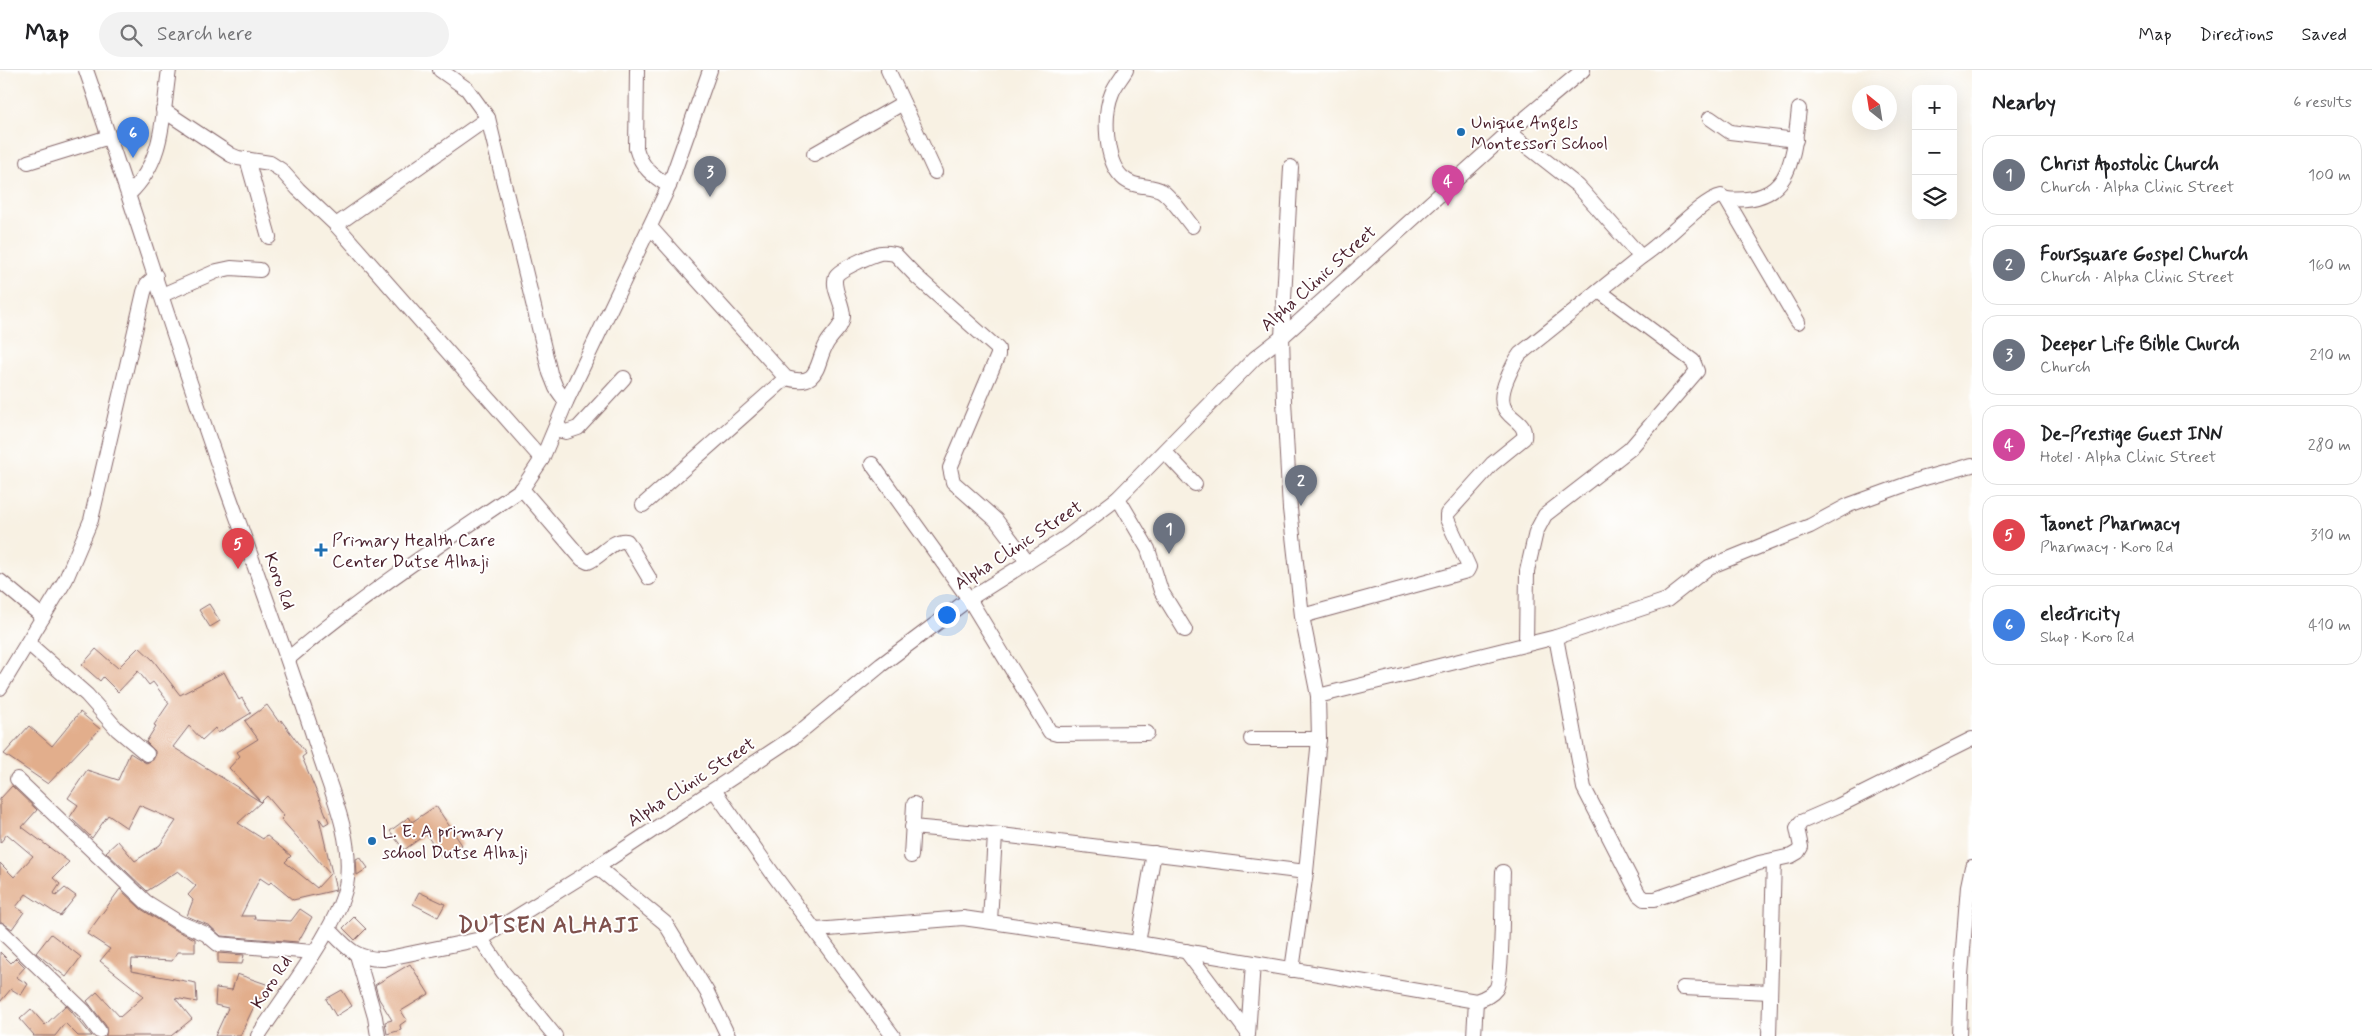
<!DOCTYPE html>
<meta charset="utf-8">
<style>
body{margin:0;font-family:Mynerve,sans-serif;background:#f2f2f2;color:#202124}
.controls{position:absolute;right:15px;top:15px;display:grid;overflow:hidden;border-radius:10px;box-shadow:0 5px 20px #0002}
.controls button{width:45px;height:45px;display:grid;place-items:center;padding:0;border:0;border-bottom:1px solid #e0e0e0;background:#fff;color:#202124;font:25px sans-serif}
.compass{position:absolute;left:1852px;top:15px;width:45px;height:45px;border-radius:50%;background:#fff;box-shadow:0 5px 20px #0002;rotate:330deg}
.you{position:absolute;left:946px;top:544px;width:18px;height:18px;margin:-12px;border:4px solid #fff;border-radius:50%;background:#1a73e8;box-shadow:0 0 0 8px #1a73e833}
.badge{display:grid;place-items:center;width:32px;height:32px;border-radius:50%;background:#2563eb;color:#fff;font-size:16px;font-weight:700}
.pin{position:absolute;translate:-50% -41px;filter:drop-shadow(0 1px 2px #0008)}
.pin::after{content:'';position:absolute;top:26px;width:18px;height:15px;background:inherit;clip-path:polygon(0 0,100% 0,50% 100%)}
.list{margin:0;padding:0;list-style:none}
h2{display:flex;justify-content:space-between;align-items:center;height:65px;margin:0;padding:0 20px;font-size:21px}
h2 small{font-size:16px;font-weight:400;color:#757577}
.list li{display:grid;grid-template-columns:32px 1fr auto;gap:15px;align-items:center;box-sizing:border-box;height:80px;margin:0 10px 10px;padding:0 10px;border:1px solid #e0e0e0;border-radius:15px}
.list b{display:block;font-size:19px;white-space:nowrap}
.list p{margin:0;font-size:16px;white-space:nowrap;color:#757577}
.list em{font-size:16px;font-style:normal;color:#757577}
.icon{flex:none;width:28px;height:28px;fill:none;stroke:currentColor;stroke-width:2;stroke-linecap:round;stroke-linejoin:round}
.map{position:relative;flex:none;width:1972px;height:966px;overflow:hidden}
header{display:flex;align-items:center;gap:30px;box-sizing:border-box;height:70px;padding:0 25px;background:#fff;border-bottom:1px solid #e0e0e0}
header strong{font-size:24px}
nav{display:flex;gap:28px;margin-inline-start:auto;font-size:18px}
.search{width:350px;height:45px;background:#f2f2f2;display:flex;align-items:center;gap:12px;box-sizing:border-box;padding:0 18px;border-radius:28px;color:#757577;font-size:19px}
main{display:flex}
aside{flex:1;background:#fff}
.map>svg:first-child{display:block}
</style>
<header>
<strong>Map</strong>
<div class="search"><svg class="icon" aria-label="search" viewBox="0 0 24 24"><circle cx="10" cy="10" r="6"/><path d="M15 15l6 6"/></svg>Search here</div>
<nav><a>Map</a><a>Directions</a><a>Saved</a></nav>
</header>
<main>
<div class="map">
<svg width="1972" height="966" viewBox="0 0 1972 966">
<rect width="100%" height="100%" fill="#fff"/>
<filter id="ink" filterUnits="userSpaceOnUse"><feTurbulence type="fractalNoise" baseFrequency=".02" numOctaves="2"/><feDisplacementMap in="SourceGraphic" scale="10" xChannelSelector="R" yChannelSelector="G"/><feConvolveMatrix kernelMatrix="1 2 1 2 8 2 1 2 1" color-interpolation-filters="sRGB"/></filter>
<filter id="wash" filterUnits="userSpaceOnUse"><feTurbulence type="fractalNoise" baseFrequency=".0096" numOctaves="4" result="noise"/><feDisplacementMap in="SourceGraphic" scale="20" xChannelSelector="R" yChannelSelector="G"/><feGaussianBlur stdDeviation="1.12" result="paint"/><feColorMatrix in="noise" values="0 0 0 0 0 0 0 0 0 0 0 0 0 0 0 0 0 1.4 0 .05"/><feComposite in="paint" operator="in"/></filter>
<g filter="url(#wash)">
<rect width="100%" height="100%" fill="#f8f1e3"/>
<g id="blocks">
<g fill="#e2ae8c">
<polygon points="209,534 220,551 210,557 199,540"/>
<polygon points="139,577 153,590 180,625 224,602 239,630 242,628 251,643 218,663 215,658 202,670 189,656 173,677 261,732 238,753 263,769 266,765 291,786 285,792 317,818 330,804 281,749 284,746 267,726 261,732 229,698 240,686 237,682 258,669 245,651 267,635 279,652 281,650 306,684 302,687 329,752 324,755 319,748 336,820 293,830 271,812 269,814 260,808 241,846 255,846 254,849 291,851 300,839 312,847 298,872 221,866 210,856 187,846 193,830 188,825 196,816 178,801 147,821 106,782 118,771 135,791 160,775 176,751 139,735 127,758 108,745 92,768 70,747 78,735 68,728 87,700 118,710 130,683 146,693 153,690 155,686 155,681 146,672 156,656 154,655 169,633 153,612 149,615 138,601 118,622 103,607 100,611 82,595 96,579 118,598"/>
<polygon points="80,642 100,659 48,714 4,684 29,656 52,676"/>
<polygon points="12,716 37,740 22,757 69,792 53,808 60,814 54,823 56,826 65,818 76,826 60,846 26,824 16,837 24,842 12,859 0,851 0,793 14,807 33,786 7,764 0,773 0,729"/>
<polygon points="436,736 462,775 442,788 426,764 404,780 390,761 409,747 412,752"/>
<polygon points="360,787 368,798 357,805 356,789"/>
<polygon points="120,819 141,839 173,859 195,869 195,882 178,882 172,891 132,889 131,901 196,913 197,932 175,928 192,949 171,966 106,966 106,956 87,931 97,922 120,947 144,926 100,891 110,879 87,864"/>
<polygon points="419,822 445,834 438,847 413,834"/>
<polygon points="354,847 366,859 355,870 343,858"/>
<polygon points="51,864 81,887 66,907 36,883"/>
<polygon points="0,882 11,893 16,888 25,897 16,907 28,914 21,925 11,919 0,932"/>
<polygon points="218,883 244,885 242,894 218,893"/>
<polygon points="410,894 429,924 401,941 407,950 400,955 401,960 387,964 385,952 392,950 379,929 375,915"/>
<polygon points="237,904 269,915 265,930 258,928 240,966 215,966 228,938 215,935 216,918 232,920"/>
<polygon points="342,920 352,936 336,946 326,929"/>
<polygon points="66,935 92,966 78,966 65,953 55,966 33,966 34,965 20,949 31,939 45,955"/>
</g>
</g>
</g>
<g filter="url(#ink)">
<use href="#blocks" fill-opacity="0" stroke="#87686b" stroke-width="1"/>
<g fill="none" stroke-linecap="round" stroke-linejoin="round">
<defs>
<g id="street">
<path d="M86 0C134 137 176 277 225 414 257 503 290 593 319 683 332 724 352 766 347 809 343 852 283 927 258 966"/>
<polyline points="440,0 467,19 488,48 550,303 556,318 566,332"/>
<path d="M637 0 636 78C641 97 653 106 669 116"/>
<polyline points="888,0 935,102"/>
<path d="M1126 0C1122 7 1115 15 1112 23 1103 44 1105 91 1122 107 1134 119 1150 114 1162 121 1173 129 1183 145 1192 156"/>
<polyline points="163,40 231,85 238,88 270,93 281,100 298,119 336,155 542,389"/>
<polyline points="1710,48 1730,62 1796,70"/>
<polyline points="1509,62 1578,116 1641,187"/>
<polyline points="814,84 903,33"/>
<polyline points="247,89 269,167"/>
<polyline points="28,92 109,67"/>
<polyline points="1291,97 1282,267 1284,331 1290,439 1302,546 1318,626 1319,669 1306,802 1292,900"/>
<path d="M129 124C165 90 162 46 169 0"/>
<path d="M1726 129C1791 135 1793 91 1799 39"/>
<polyline points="336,155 488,48"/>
<path d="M650 157 786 308C821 318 815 293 827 273 833 263 842 258 843 247 844 234 831 218 836 206 840 199 872 185 880 183 885 182 890 183 895 184L917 207 998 279V285L950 398 953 412 996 450 1028 492"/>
<polyline points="162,225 217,201 231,198 260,200"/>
<polyline points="557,354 562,361 566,362 578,358 624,308"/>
<polyline points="1165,382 1195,414"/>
<polyline points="872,394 969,529 1050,662 1057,664 1147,663"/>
<path d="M522 419 582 489 588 492C601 487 613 468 627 471L649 508"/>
<polyline points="1118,428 1148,479 1161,521 1185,560"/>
<polyline points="643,435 786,308"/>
<polyline points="0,511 43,547"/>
<path d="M1302 546 1467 501 1469 497 1447 449V444L1492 394 1524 368C1528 344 1489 352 1507 309 1511 300 1514 292 1520 284L1641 187C1663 174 1701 130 1721 126L1726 129 1798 252"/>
<polyline points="1556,567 1584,718 1639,825 1644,829 1655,829 1759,793 1791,786 1798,782 1801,777 1797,758 1801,752 1838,736 1972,669"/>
<polyline points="28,573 87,625 117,659 147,684"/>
<polyline points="1526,574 1527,501 1536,462 1545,445 1630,379 1697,301 1693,291 1599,221"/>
<path d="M289 588C362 526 442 473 522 419L542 389 566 332 669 116 710 0"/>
<polyline points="0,618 66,509 91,450 144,222 147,214 156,206"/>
<polyline points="1318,626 1556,567 1667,530 1709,497 1810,456 1849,435 1921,409 1972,395"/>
<polyline points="1251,669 1319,669"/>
<polyline points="17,709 146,832 178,852 206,864 218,874 313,882"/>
<polyline points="714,720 773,804 893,966"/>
<polyline points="912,757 1001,765 1306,802"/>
<polyline points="911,786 914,734"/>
<polyline points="597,797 665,853 707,922 728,966"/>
<polyline points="990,851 995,765"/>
<path d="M329 859C347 878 356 890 384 889L481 869 597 797 795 666 881 595 969 529 1064 469 1118 428 1255 288 1282 267 1509 62 1583 0"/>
<polyline points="0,860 84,941 99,961"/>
<path d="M816 860 963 848 1138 873 1476 931C1484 928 1491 926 1496 919 1503 908 1502 821 1503 802"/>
<polyline points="481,869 503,902 555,966"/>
<polyline points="1138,873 1154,783"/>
<polyline points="1186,881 1248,963"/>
<polyline points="357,885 375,947 378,966"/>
<polyline points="1683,918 1770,922"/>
<polyline points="1248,965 1253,893"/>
<polyline points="1474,966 1476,931"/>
<polyline points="1769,966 1774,790"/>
<polyline points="1959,966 1961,905 1968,816 1972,797"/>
</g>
</defs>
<use href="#street" stroke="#87686b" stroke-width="16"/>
<use href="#street" stroke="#fff" stroke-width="14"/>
</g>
</g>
<g fill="#1f6fb2" stroke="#fff" stroke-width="2">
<circle cx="1461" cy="62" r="5"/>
<path d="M318.5 472.5h5v5h5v5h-5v5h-5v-5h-5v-5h5z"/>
<circle cx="372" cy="771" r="5"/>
</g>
<g text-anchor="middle" stroke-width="4" stroke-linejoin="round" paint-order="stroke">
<g font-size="18" fill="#4a1f2b" stroke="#fff" text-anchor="start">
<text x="1471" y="58">Unique Angels<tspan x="1471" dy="21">Montessori School</tspan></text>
<text x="332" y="476">Primary Health Care<tspan x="332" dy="21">Center Dutse Alhaji</tspan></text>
<text x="382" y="767">L. E. A primary<tspan x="382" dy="21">school Dutse Alhaji</tspan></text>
</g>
<g font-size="18" fill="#4a1f2b" stroke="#fff">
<text transform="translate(1318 208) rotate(-42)" y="6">Alpha Clinic Street</text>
<text transform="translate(1018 475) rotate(-33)" y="6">Alpha Clinic Street</text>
<text transform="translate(280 511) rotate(70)" y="6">Koro Rd</text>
<text transform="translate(691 712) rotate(-33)" y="6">Alpha Clinic Street</text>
<text transform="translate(271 912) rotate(-57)" y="6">Koro Rd</text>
</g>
<g font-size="22" font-weight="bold" letter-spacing="1" fill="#7f514d" stroke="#fff">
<text x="549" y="862">DUTSEN ALHAJI</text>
</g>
</g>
</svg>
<div class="controls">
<button>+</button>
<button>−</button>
<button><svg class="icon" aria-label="layers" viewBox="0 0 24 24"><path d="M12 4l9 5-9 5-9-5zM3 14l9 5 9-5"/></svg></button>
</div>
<svg class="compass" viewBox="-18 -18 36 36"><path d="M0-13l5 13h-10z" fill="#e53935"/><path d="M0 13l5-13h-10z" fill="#757577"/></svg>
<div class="you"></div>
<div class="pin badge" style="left:1169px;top:484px;background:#6b7280">1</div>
<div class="pin badge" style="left:1301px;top:436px;background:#6b7280">2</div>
<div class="pin badge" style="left:710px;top:127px;background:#6b7280">3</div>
<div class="pin badge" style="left:1448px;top:136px;background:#d1479c">4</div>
<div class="pin badge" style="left:238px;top:499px;background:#e0444e">5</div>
<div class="pin badge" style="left:133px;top:88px;background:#3f7fe0">6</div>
</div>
<aside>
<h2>Nearby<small>6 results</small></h2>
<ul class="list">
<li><span class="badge" style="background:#6b7280">1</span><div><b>Christ Apostolic Church</b><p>Church · Alpha Clinic Street</p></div><em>100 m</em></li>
<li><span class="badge" style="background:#6b7280">2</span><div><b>Foursquare Gospel Church</b><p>Church · Alpha Clinic Street</p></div><em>160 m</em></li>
<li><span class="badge" style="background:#6b7280">3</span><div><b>Deeper Life Bible Church</b><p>Church</p></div><em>210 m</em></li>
<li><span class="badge" style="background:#d1479c">4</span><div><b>De-Prestige Guest INN</b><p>Hotel · Alpha Clinic Street</p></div><em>280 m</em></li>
<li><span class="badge" style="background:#e0444e">5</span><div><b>Taonet Pharmacy</b><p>Pharmacy · Koro Rd</p></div><em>310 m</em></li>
<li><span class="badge" style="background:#3f7fe0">6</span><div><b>electricity</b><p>Shop · Koro Rd</p></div><em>410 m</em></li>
</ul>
</aside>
</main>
